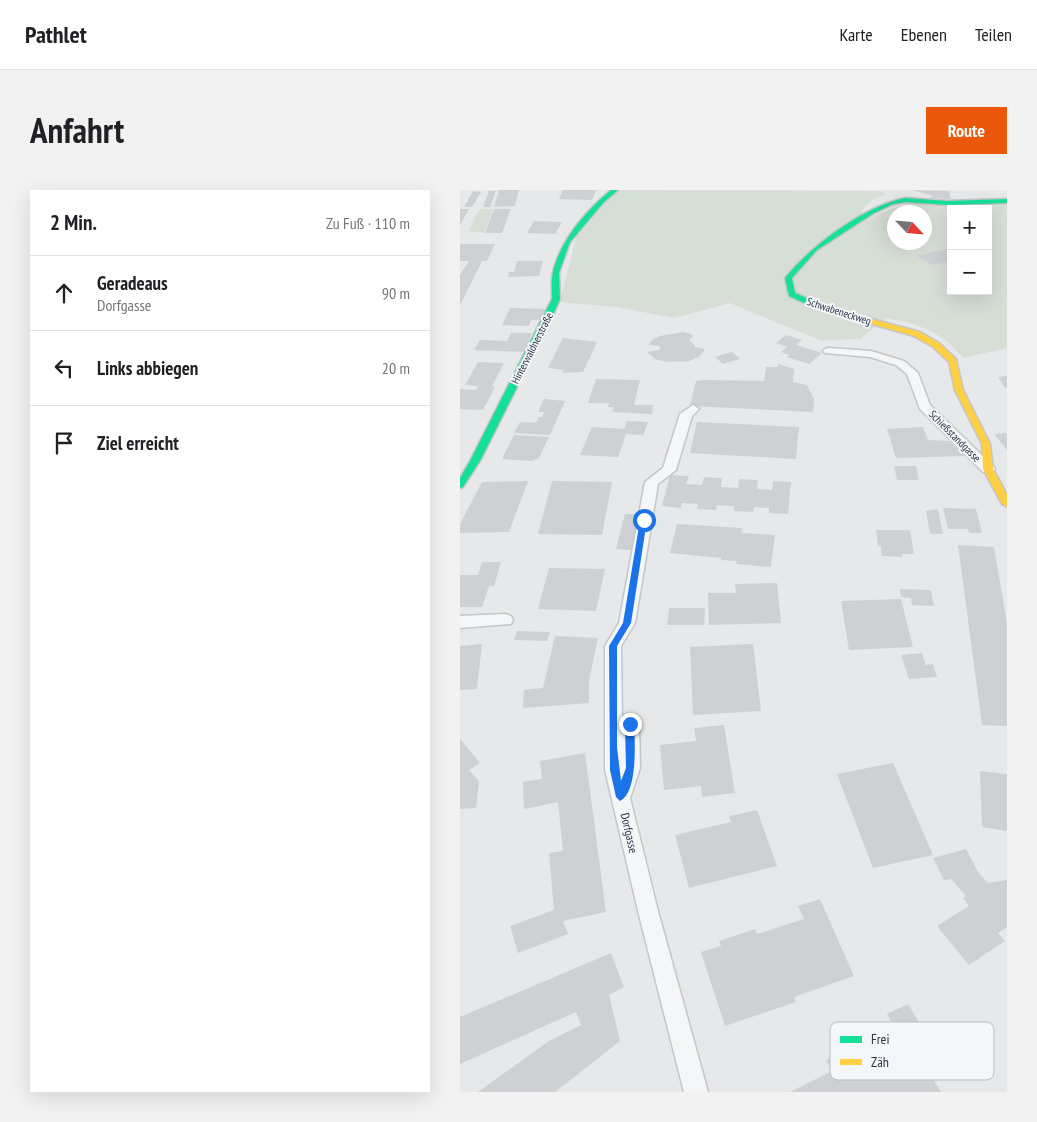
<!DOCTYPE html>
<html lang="de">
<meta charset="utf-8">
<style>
body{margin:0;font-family:"PT Sans Narrow",sans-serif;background:#f2f2f2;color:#202124}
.controls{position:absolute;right:15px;top:15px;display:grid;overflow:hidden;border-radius:0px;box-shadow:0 5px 20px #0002}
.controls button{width:45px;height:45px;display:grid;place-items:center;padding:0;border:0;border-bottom:1px solid #e0e0e0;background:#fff;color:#202124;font:25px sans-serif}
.compass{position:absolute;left:427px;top:15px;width:45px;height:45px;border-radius:50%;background:#fff;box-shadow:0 5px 20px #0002;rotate:116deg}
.stop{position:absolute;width:15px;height:15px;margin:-11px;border:4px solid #1a73e8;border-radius:50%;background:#fff}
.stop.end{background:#1a73e8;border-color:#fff;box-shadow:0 1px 5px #0008}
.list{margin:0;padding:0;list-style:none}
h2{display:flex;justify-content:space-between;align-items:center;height:65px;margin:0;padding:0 20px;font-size:21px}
h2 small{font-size:16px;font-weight:400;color:#757577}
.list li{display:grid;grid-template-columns:32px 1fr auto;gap:15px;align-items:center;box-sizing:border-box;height:75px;padding:0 20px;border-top:1px solid #e0e0e0}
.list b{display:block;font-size:19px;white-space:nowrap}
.list p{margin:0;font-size:16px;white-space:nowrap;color:#757577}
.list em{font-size:16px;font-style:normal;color:#757577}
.icon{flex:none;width:28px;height:28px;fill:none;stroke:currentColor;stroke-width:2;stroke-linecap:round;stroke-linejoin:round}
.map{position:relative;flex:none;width:547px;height:902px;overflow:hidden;border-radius:0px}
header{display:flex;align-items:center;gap:30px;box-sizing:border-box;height:70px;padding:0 25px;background:#fff;border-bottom:1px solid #e0e0e0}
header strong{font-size:24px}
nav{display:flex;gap:28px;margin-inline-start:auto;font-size:18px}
.intro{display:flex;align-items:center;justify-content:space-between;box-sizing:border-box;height:120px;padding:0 30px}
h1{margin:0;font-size:35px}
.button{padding:12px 22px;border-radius:0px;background:#ea580c;color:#fff;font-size:18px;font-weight:700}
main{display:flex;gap:30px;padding:0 30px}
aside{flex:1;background:#fff;border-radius:0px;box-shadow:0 5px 20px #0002}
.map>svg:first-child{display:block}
</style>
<header>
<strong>Pathlet</strong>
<nav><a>Karte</a><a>Ebenen</a><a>Teilen</a></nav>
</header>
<div class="intro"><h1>Anfahrt</h1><a class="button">Route</a></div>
<main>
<aside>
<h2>2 Min.<small>Zu Fuß · 110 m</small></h2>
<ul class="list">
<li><svg class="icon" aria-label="ahead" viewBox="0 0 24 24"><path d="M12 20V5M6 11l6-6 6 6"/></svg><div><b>Geradeaus</b><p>Dorfgasse</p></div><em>90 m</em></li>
<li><svg class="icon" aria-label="left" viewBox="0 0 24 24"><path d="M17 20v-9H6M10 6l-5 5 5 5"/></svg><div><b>Links abbiegen</b></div><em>20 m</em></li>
<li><svg class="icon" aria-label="arrive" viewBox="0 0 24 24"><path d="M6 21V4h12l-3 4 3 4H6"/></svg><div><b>Ziel erreicht</b></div></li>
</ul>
</aside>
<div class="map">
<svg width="547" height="902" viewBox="0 0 547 902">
<rect width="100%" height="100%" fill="#e6e8ea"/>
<g fill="#d6ded6" fill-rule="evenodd">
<path d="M156 0 420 1 426 4 412 10 401 21 411 28C451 5 502 13 547 13V158L503 168C482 141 458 134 426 128L400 149 360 150 270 113 214 128 157 117 100 112 116 48ZM491 19H528V101H491ZM434 22H464V52H434Z"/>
<polygon points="23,19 33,19 24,43 9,41 18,21"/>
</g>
<g fill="#ced0d3">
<polygon points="39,0 59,0 55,16 34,17"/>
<polygon points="103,0 136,0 132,10 99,9"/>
<polygon points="452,0 489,1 491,9 469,8 473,6"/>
<polygon points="13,1 21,2 12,17 4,17"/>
<polygon points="29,1 36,1 30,17 23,17"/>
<polygon points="0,19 9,19 0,35"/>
<polygon points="34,19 51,19 42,43 25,43"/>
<polygon points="74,31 102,32 95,44 67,43"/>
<polygon points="0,54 35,54 27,71 22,71 0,115 0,85 9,71 0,71"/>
<polygon points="491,58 491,71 488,72 472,75 457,66"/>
<polygon points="57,71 83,71 79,86 48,87 49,82 54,82"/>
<polygon points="50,118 87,119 83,130 71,130 69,136 42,135"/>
<polygon points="223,142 231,144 233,147 229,150 234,154 234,157 245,159 240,166 229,171 206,172 195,169 187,162 199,160 200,156 189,155 192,150 200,146"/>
<polygon points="51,143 72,143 64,162 14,160 20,150 47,151"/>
<polygon points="326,145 342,150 336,155 362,163 349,174 327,167 330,165 321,162 327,157 316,153"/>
<polygon points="103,148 137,152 123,182 102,183 104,180 88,178"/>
<polygon points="272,162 280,169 263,174 255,167"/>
<polygon points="18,172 44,173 32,196 35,197 23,220 0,219 0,199 16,200 18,196 5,195"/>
<polygon points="318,174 334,179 333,192 347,195 354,209 353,222 230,216 236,191 242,190 304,191 306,177 318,177"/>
<polygon points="547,186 547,198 545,198 538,187"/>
<polygon points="136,189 180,190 174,215 193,215 192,224 152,222 154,217 148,217 149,213 128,213"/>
<polygon points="84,209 105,211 90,245 54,243 60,232 76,233 79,227 82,227 84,222 78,222"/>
<polygon points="167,231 188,232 183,245 166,244 158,267 120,265 132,237 164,239"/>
<polygon points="237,232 339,237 336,269 230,263"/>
<polygon points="463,237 468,250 489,251 505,266 436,268 427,239"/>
<polygon points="547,243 547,260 534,244"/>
<polygon points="54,245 89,247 79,268 71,271 42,269"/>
<polygon points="434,276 456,276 459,290 437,290"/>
<polygon points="210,285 229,286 226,294 242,295 244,287 262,288 261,297 278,298 279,289 298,290 297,299 312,300 313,291 331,292 328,324 309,323 309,318 294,317 293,322 274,321 274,316 257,315 256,320 237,319 238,314 222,313 221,318 202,316"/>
<polygon points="68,291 49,342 0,343 0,334 22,292"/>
<polygon points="92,291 152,292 142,345 78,344"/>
<polygon points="483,318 516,319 522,343 509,343 508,339 488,339"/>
<polygon points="478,319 483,344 470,344 466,321"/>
<polygon points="165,324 179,324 171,360 156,359"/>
<polygon points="217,334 282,338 281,343 315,345 311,377 276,374 277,371 261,370 261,368 210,363"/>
<polygon points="416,340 450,340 454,364 442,364 442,367 422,366 421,356 418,356"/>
<polygon points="498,355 534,357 547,434 547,536 522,535"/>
<polygon points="22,372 41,372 34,396 29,396 22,417 0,417 0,385 18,385"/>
<polygon points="89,378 145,379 136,421 78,419"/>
<polygon points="317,393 321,433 249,435 248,403 276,403 275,394"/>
<polygon points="440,399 471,400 474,416 452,415 451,408 441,407"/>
<polygon points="441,409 453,457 389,460 381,411"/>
<polygon points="209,418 245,418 244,435 207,435"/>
<polygon points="57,441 90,442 87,451 54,450"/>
<polygon points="95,446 138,448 129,491 129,513 63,518 64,500 83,498"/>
<polygon points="22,454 17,499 0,500 0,456"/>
<polygon points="293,454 301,521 233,525 230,457"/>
<polygon points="462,463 466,475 473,474 477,487 449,489 441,465"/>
<polygon points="264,535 275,603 242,607 241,596 204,600 200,555 236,551 234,538"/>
<polygon points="0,549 20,573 9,580 19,591 16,618 0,619"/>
<polygon points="125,563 146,722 103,731 108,744 58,763 50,736 94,720 89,663 103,661 98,612 64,619 63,592 82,589 80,571"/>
<polygon points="433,573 473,665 413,678 377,584"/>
<polygon points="520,581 547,584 547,641 522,637"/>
<polygon points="297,620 317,676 229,698 215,645 271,632 269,626"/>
<polygon points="506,659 518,682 528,693 547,690 547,737 538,743 545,751 509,775 477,736 509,716 503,708 506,706 491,689 484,690 473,668"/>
<polygon points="360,709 394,786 334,807 336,812 265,836 241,762 261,756 259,751 295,739 297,744 344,729 338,716"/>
<polygon points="151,763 164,797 149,805 160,851 95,902 18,902 89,851 121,835 116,822 0,874 0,827"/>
<polygon points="448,814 475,859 460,867 481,902 330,902 372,881 366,870 434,836 427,824"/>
</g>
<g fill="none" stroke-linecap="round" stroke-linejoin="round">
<defs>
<g id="lane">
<polygon points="369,158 411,161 444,171 458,183 470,215 533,276 535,279 533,282 523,282 460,219 447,184 436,175 410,167 365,163 363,161 365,159"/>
<polygon points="233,215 239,219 232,226 216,280 198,294 175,433 161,456 162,532 170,527 176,529 179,534 180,578 170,608 199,725 248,902 224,902 179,725 145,580 145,456 159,433 185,292 203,278 220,224"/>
<polygon points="45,424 51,426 53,430 51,434 0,438 0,426"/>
</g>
<g id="fast">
<path d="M151 0H158L144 12 110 52 99 83 100 109 94 123 20 271 3 297 0 298V288L10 271 92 109C92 100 91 90 93 82 101 49 126 21 151 0Z"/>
<path d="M445 8 488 11 547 9V13L488 15 445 12 433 14 414 23 357 60 332 88 335 103 361 114 376 118V122L355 118 329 106 325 88C352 55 403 17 445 8Z"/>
</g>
<polygon id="slow" points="370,118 460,142 479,153 496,169 503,200 530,254 533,279 547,305 547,317 542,314 523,279 522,254 495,200 489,172 473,157 454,146 370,122"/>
</defs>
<use href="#lane" stroke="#c4c6c8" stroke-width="3"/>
<use href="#fast" stroke="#c4c6c8" stroke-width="3"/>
<use href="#slow" stroke="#c4c6c8" stroke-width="3"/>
<use href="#lane" fill="#f5f6f7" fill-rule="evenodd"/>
<use href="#fast" fill="#16e098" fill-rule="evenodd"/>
<use href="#slow" fill="#ffcf43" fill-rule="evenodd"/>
</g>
<path fill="#1a73e8" d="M184 328 187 330 171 433 157 456V557L161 591 166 578 165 534 170 530 174 534C175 550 178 603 160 611L156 607 150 580 149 456 163 433 180 330Z"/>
<g text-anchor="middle" stroke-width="4" stroke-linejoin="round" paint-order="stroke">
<g font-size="11" fill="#2b3445" stroke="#f4f6f9">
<text transform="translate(379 121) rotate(18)" y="4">Schwabeneckweg</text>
<text transform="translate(72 158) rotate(-63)" y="4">Hinterwaldnerstraße</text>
<text transform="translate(495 246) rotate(45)" y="4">Schießstandgasse</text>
</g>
<g font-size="12" fill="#2b3445" stroke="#f4f6f9">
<text transform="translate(169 643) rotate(77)" y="4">Dorfgasse</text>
</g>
</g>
<rect x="370" y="832" width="164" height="58" rx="8" fill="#f4f6f9" stroke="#b8bcc3" stroke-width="1"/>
<rect x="380" y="846" width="22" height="7" fill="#16e098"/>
<rect x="380" y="869" width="22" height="6" fill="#ffcf43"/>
<g font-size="14" fill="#2b3445">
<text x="411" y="854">Frei</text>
<text x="411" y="877">Zäh</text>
</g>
</svg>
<div class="controls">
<button>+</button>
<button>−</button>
</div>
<svg class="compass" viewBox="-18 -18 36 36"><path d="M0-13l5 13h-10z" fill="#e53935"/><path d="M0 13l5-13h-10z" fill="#757577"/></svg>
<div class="stop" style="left:184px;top:330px"></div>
<div class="stop end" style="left:170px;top:534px"></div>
</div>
</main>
